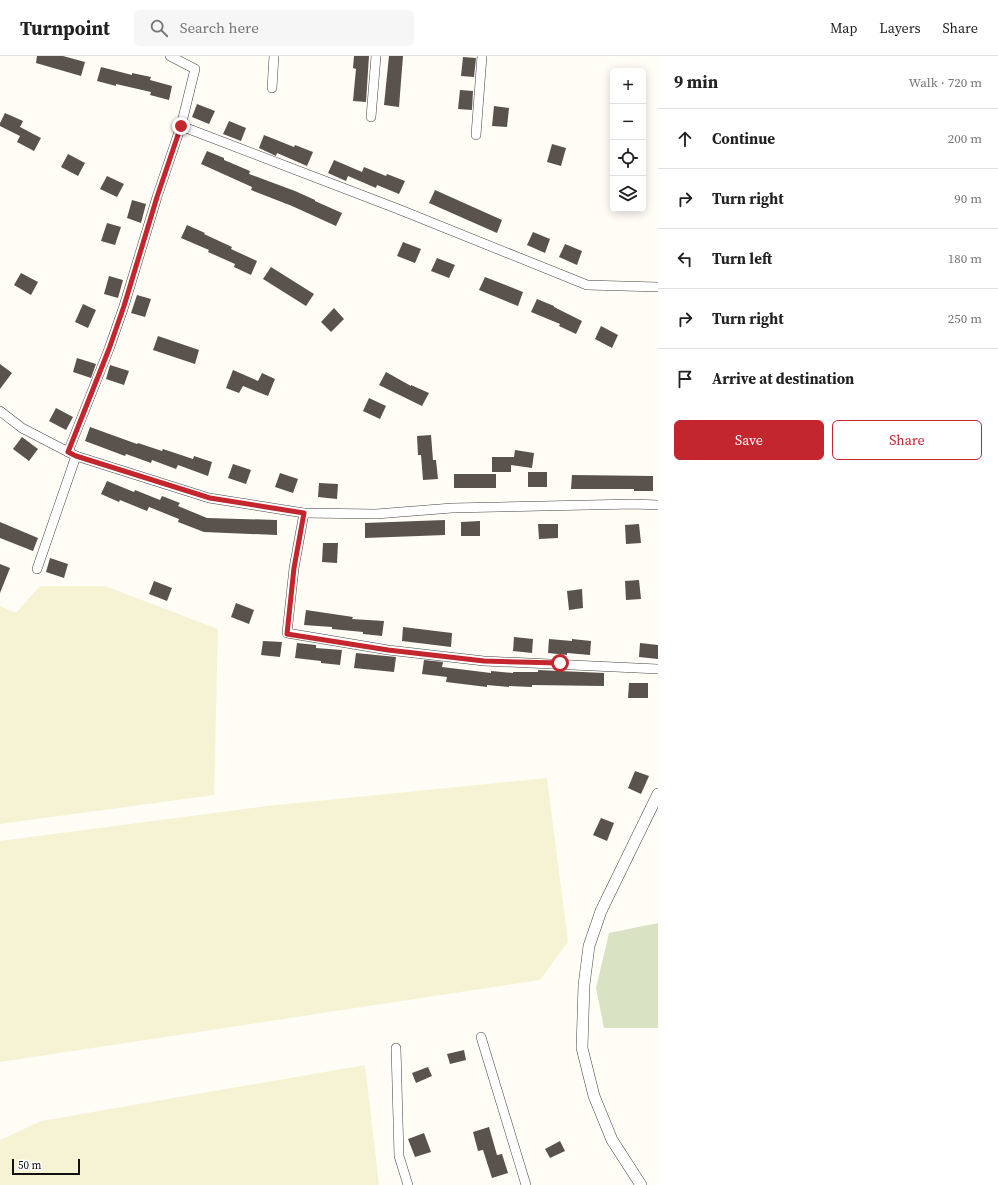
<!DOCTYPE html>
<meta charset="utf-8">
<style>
body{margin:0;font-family:"Source Serif 4",serif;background:#f6f6f6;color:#222}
.controls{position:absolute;right:12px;top:12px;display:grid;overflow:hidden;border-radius:6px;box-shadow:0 2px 10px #0003}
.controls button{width:36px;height:36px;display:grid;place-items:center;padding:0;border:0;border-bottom:1px solid #e0e0e0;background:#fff;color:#222;font:20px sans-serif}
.scale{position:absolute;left:12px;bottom:10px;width:68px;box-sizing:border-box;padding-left:4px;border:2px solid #111;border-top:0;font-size:11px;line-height:14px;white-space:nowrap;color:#111;-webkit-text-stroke:3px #fff;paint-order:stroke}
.stop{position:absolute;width:12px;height:12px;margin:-9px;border:3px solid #c4262e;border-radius:50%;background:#fff}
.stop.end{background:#c4262e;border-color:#fff;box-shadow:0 1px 4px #0008}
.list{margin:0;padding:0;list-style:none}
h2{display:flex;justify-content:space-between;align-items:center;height:52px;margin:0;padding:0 16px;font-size:17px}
h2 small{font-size:13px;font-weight:400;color:#767676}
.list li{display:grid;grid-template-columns:26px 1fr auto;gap:12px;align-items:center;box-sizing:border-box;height:60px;padding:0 16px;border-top:1px solid #e0e0e0}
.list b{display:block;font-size:15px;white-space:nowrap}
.list em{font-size:13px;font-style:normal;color:#767676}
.actions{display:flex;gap:8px;padding:12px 16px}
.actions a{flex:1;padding:9px 0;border:1px solid #c4262e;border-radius:6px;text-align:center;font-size:14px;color:#c4262e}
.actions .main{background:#c4262e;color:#fff}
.icon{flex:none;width:22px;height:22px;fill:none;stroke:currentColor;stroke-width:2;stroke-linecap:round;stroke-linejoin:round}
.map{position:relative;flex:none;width:658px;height:1129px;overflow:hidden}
header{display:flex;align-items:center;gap:24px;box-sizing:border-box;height:56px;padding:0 20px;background:#fff;border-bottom:1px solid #e0e0e0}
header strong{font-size:19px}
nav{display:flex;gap:22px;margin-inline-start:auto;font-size:14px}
.search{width:280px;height:36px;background:#f6f6f6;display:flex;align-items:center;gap:10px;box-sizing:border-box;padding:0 14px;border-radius:6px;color:#767676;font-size:15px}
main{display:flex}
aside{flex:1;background:#fff}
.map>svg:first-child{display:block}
</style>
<header>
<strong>Turnpoint</strong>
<div class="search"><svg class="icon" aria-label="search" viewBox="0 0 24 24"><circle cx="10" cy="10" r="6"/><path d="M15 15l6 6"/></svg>Search here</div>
<nav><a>Map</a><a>Layers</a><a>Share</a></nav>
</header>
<main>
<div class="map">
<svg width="658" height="1129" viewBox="0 0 658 1129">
<rect width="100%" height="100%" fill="#fffdf5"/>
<g fill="#f6f3d4">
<polygon points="40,530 105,530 218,573 214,739 0,768 0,550 16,557"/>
<polygon points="547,722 568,886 540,924 0,1006 0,785 267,750"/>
<polygon points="365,1009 379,1129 0,1129 0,1084 41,1065"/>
</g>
<polygon fill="#d9e3c4" points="658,867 658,972 604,972 596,932 609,877"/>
<g fill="#5a524d">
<polygon points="37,0 63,0 85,6 81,20 36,7"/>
<polygon points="354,0 369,0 366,46 353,45 356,13 353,12"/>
<polygon points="389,0 403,0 399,51 384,49"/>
<polygon points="463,1 476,2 474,21 461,20"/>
<polygon points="101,11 132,19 132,17 151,21 150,24 172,30 169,44 150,39 151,36 116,28 116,30 97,25"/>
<polygon points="460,34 473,35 472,54 458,53"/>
<polygon points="197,48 215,55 209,68 192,61"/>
<polygon points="494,50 509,52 507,71 492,70"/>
<polygon points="5,57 23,65 20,71 41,82 34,95 17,86 20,80 0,70 0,67"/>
<polygon points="229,65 246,72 241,85 223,78"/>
<polygon points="264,79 294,91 295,89 313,96 307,110 277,97 276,100 259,92"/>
<polygon points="552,88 566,92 561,110 547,106"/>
<polygon points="207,95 224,102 224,104 250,115 249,118 295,135 315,144 315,145 342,157 336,170 292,150 251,134 252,131 201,108"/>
<polygon points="68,98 85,107 78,120 61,111"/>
<polygon points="334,104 362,116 364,111 386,120 387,118 405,125 399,138 377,129 376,132 348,120 346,125 328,117"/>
<polygon points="107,120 124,128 117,141 100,133"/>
<polygon points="435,134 502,164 497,177 429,147"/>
<polygon points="132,144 146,148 141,167 127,162"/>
<polygon points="107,167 121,171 115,189 101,185"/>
<polygon points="187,169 205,177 204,178 232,191 231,193 257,205 251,219 234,211 235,208 208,196 209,194 181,182"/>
<polygon points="533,176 550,183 545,197 527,189"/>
<polygon points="403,186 421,193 415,207 397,200"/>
<polygon points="565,188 582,195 577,209 559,201"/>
<polygon points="437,202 455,209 449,222 431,215"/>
<polygon points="271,211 314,238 306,250 263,223"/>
<polygon points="21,217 38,226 31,239 14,229"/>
<polygon points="109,220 123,224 118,242 104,238"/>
<polygon points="485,221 523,236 518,250 479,234"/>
<polygon points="137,239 151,243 145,261 131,257"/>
<polygon points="537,243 554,250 554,251 582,265 576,278 559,270 560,268 531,256"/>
<polygon points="83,248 96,254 88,272 75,266"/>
<polygon points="334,252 344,263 331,276 321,266"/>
<polygon points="601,270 618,279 612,292 595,283"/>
<polygon points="158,280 199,294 195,308 153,294"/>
<polygon points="77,302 96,308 91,322 73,316"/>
<polygon points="0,308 12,317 0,333"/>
<polygon points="110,309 129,315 124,329 106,323"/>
<polygon points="233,314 258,325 262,317 275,323 268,340 243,330 239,337 226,332"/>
<polygon points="386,316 411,330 411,329 429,337 422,350 379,329"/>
<polygon points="369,342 386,350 380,363 363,355"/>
<polygon points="56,352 73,361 66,374 49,365"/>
<polygon points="90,371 137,388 138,387 162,395 163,393 193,403 194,400 212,406 208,420 178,409 176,413 152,404 151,407 126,398 125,400 85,385"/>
<polygon points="431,379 433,404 436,404 438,423 423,424 421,399 418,399 417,380"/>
<polygon points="22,381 38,393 29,405 13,393"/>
<polygon points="515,394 534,397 532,412 511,409 511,416 492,416 492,401 514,401"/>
<polygon points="233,408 251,414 246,428 228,422"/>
<rect x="528" y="416" width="19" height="15"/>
<polygon points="280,417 298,423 293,437 275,431"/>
<rect x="454" y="418" width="42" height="14"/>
<polygon points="572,419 653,420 653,435 634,435 634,433 571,433"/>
<polygon points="107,425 134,436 135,434 160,444 162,440 180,447 178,450 207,462 277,464 277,479 204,476 178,466 179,463 149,451 147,455 120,444 119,446 101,438"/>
<polygon points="319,427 338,428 337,443 318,441"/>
<polygon points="445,464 445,479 365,482 365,467"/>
<polygon points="480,465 480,480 461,480 461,466"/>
<polygon points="0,466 38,482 33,495 0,482"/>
<polygon points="538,468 558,468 558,482 539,483"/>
<polygon points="639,468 641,487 626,488 625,469"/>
<polygon points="323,487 338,487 337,507 322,506"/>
<polygon points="50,502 68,508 64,522 46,516"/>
<polygon points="0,508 10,512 0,537"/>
<polygon points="639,524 641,543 626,544 625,525"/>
<polygon points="154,525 172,532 167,545 149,538"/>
<polygon points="582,533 583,552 569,554 567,535"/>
<polygon points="236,547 254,554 249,568 231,561"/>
<polygon points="306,554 353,561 352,563 384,565 382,580 363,578 363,576 332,573 332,571 304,569"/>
<polygon points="403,571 452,577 451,591 402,585"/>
<polygon points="514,581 533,583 532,597 513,595"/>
<polygon points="549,583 572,585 572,583 591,585 590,599 567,597 567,599 548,597"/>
<polygon points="263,585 282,586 280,601 261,599"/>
<polygon points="297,587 316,589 316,592 342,594 340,609 321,607 321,605 295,602"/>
<polygon points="640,587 658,589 658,603 639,601"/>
<polygon points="356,597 396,601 394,616 354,612"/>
<polygon points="424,604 443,606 442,611 491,617 491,615 513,617 513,616 538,616 538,614 604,617 604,630 532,629 532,631 509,630 509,631 487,629 487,631 446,626 447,621 422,618"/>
<polygon points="629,627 648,627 648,642 628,642"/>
<polygon points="635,715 649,720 641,738 628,732"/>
<polygon points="601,762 614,767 607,785 593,779"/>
<polygon points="464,994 466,1004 450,1008 447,998"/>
<polygon points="428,1011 432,1020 416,1027 412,1017"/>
<polygon points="489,1071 497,1099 502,1098 508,1117 492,1122 483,1094 478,1095 473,1076"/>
<polygon points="424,1077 431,1096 415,1101 408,1083"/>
<polygon points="560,1085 565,1095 550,1102 545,1093"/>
</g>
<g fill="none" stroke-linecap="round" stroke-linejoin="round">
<defs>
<g id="minor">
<polyline points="272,32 274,0"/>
<polyline points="371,61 376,0"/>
<polyline points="181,70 398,153 587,229 658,231"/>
<polyline points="476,79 482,0"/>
<polyline points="0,355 22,372 76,400 209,442 304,457 376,458 452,452 634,448 658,449"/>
<polyline points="68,396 109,293 124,250 157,141 181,70 195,13 170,0"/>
<polyline points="304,457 294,512 287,577 388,594 484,605 658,613"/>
<polyline points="37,513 76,400"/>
<polyline points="481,981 526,1129"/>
<polyline points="396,992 399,1100 408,1129"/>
</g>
<polyline id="tertiary" points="641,1129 612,1084 594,1040 582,992 584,929 589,890 601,855 658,738"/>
</defs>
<use href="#minor" stroke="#444" stroke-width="10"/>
<use href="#tertiary" stroke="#444" stroke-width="12"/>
<use href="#minor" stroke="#fff" stroke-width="9"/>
<use href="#tertiary" stroke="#fff" stroke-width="11"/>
</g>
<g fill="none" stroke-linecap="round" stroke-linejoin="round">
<polyline stroke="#c4262e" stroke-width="5" points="181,70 157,141 124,250 109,293 68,396 76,400 210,442 304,457 294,512 287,578 388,594 484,605 560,607"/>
</g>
</svg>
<div class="controls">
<button>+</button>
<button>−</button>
<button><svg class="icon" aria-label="locate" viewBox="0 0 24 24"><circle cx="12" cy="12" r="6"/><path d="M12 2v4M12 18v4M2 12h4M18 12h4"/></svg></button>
<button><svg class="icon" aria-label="layers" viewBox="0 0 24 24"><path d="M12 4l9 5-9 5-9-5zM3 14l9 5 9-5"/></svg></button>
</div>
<div class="scale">50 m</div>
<div class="stop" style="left:560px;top:607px"></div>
<div class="stop end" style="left:181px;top:70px"></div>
</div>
<aside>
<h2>9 min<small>Walk · 720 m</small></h2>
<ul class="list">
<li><svg class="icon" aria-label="ahead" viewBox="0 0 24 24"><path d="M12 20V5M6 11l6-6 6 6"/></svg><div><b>Continue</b></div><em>200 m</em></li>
<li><svg class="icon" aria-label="right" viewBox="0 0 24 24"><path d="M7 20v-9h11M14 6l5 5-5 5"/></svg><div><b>Turn right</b></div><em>90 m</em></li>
<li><svg class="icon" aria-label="left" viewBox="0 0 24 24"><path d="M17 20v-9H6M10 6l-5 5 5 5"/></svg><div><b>Turn left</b></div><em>180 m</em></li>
<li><svg class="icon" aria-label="right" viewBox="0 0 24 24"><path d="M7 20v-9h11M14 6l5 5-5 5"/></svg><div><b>Turn right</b></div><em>250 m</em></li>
<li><svg class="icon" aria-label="arrive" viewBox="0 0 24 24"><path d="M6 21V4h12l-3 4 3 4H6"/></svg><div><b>Arrive at destination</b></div></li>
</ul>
<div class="actions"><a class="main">Save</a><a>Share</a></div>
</aside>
</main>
